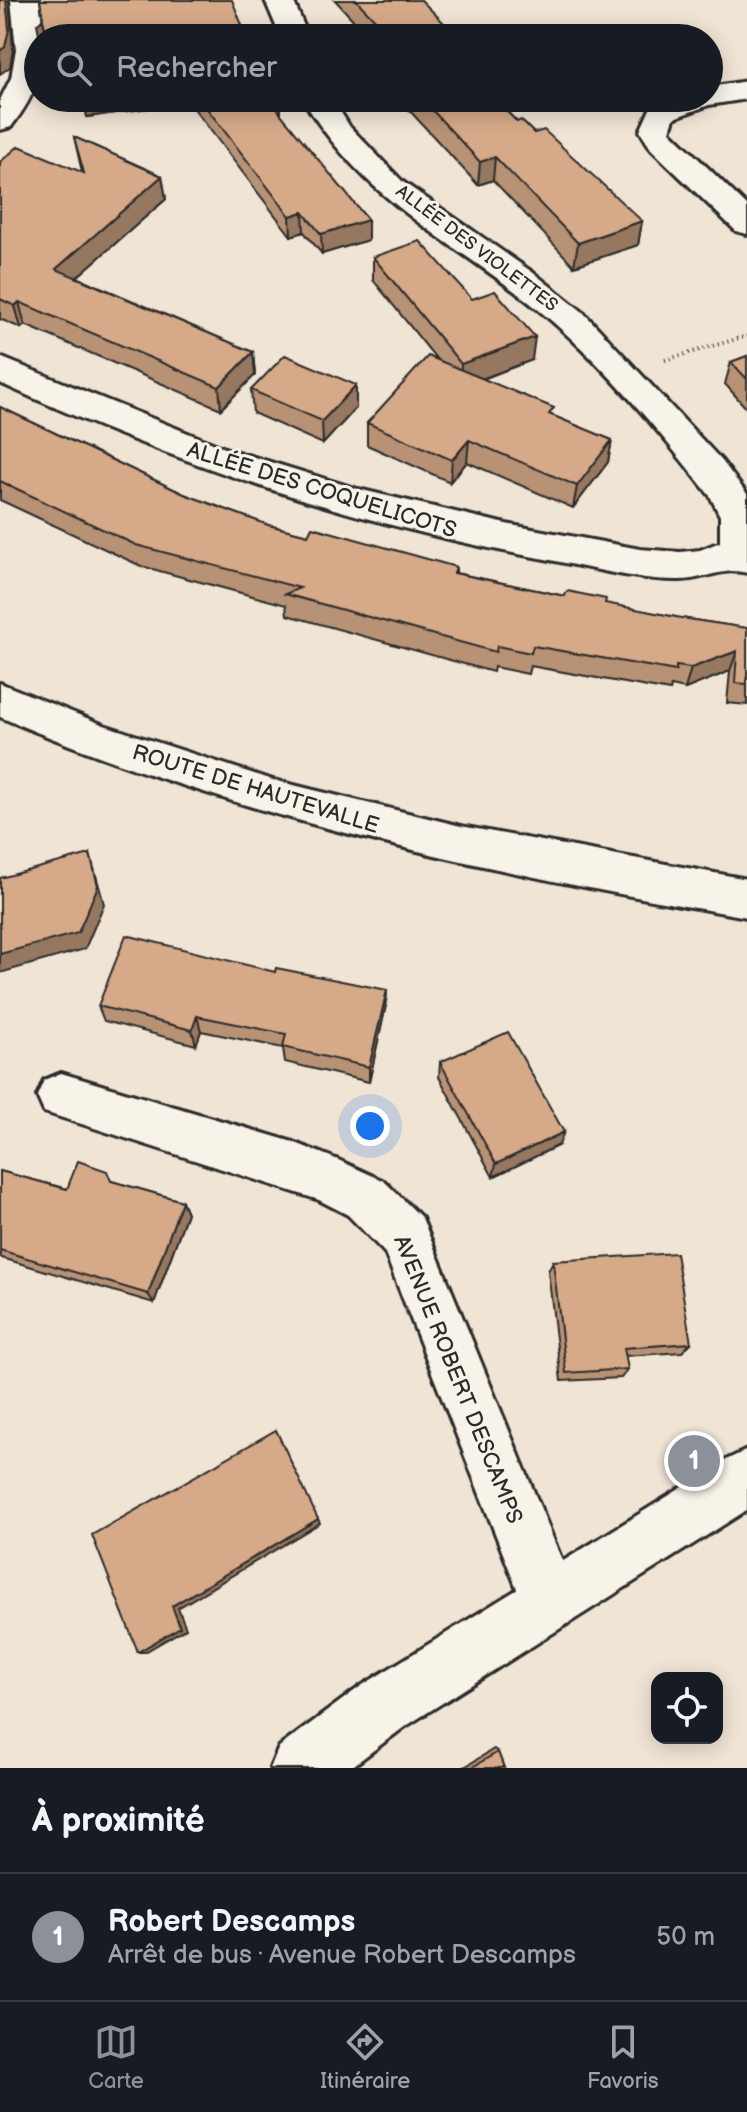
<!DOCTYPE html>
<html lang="fr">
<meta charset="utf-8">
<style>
body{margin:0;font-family:"Balsamiq Sans",sans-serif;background:#242831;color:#f1f3f6}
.controls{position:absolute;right:24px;bottom:24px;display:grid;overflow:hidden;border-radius:16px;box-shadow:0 4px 20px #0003}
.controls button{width:72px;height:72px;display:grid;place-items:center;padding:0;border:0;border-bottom:2px solid #363941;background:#171b24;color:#f1f3f6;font:40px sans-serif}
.you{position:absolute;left:370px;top:1126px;width:28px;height:28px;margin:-20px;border:6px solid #fff;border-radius:50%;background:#1a73e8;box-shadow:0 0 0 12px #1a73e833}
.badge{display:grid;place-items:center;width:52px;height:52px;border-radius:50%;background:#8c9099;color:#fff;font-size:26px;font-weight:700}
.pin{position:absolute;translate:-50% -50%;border:4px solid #fff;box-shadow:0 2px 8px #0006}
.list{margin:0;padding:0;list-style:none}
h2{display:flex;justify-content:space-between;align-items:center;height:104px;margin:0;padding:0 32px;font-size:34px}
h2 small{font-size:26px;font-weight:400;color:#9ea1a6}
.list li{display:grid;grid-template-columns:52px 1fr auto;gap:24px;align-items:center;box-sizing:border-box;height:128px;padding:0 32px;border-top:2px solid #363941}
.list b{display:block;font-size:30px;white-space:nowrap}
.list p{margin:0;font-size:26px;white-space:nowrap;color:#9ea1a6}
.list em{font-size:26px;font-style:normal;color:#9ea1a6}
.icon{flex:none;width:44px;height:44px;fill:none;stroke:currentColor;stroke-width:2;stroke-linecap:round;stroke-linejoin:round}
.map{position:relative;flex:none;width:747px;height:1768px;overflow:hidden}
.search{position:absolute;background:#171b24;box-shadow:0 4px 20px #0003;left:24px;right:24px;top:24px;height:88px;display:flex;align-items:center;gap:20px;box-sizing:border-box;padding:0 28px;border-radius:44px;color:#9ea1a6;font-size:30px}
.sheet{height:232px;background:#171b24}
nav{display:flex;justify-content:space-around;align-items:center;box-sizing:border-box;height:112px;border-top:2px solid #363941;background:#171b24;font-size:22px;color:#9ea1a6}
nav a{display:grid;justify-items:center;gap:4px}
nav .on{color:#8c9099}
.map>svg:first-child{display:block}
</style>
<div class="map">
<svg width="747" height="1768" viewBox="0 0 747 1768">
<rect width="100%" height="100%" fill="#f0e4d5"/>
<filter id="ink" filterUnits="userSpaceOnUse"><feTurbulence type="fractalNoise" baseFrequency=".0125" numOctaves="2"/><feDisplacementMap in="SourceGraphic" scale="16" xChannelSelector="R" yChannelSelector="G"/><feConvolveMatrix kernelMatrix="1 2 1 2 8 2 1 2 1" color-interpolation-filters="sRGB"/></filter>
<g filter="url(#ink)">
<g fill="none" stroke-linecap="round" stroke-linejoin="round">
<defs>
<g id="minor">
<path d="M11 0H39L44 38H38C38 83 38 91 11 127L0 130V100L11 78 16 49Z"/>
<polygon points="265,0 293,0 309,38 281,38"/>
<polygon points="747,81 747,99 709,105 674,118 670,131 747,206 747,234 736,231 651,149 640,131 651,107 673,98 709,98 709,87"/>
<path d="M302 98H332L350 127 403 182 535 274 583 312 722 461 747 494V573C724 566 701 581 677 580 633 580 588 567 545 559 356 525 175 463 0 383V357L225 448 358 489 506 524 640 549 680 552 700 550 720 542V516L710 496C661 433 602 362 541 312 450 237 366 205 302 98Z"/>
<polygon points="61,1073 293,1142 336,1159 384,1181 422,1218 579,1602 570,1622 550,1631 530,1622 385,1253 348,1215 319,1200 44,1112 37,1096 44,1080"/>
</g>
<polygon id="tertiary" points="747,1450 747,1510 403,1728 350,1768 270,1768 279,1747 361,1686 728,1459"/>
<path id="secondary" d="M0 683 104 725 273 780 461 826 747 879V917C491 873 240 819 0 717Z"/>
</defs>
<use href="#minor" stroke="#2b2b2b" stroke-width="6"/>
<use href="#tertiary" stroke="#2b2b2b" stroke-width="6"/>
<use href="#secondary" stroke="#2b2b2b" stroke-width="6"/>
<polyline stroke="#2b2b2b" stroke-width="4" stroke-dasharray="1 4" stroke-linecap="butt" points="665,360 747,336"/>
<use href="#minor" fill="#f7f3e8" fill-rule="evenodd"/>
<use href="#tertiary" fill="#f7f3e8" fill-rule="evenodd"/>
<use href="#secondary" fill="#f7f3e8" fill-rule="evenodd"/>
</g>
<g fill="#b89275" stroke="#2b2b2b" stroke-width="2">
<polygon points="335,0 421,0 454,38 361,38 361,34 365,33"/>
<polygon points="62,98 274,98 281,106 281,116 368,220 368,240 322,254 304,232 291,236 189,102 87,117 85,104 65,106"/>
<polygon points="398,98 494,98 517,122 534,133 642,221 638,245 574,266 493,180 478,185"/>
<polygon points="74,137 162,176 166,199 77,277 253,352 255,375 221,409 25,325 21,328 0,319 0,162 82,172"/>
<polygon points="373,257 472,299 532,360 483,379 553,416 612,440 608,462 573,508 467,462 450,482 367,445 367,423 438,361 373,280"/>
<polygon points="747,356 747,409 725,384 731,362"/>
<polygon points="356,385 356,408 323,444 253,413 251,390"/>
<polygon points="0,407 184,494 268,525 308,535 456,567 456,573 565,596 681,618 747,628 747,705 727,703 730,671 685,689 671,686 670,691 530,666 528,674 494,667 493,672 287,615 286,605 141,566 0,500"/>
<polygon points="275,972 387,990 386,1005 369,1082 285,1062 283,1048 201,1031 196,1045 104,1021 98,1006"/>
<polygon points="440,1062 559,1145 493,1177 439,1077"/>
<polygon points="0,1171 67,1189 112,1181 182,1201 187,1213 154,1303 2,1258 0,1256"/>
<polygon points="553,1261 691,1343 682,1352 625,1356 628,1369 621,1378 561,1381 548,1271"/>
<polygon points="494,1749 498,1752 504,1768 463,1768"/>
</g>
<g fill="#96775f" stroke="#2b2b2b" stroke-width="2">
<polygon points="6,0 9,0 13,49 10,67 0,74 0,51"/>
<polygon points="43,20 47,38 40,38 37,24"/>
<polygon points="454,33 454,38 437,38"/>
<polygon points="63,98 189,98 189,102 87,117 85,104 65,106"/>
<polygon points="495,157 493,180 478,185 480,162"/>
<polygon points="162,176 166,199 61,291 56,269"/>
<polygon points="303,212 304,232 291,236 290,216"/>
<polygon points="368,220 368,240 322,254 321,234"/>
<polygon points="642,221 638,245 574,266 578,243"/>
<polygon points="19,302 25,325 21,328 15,306"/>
<polygon points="535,337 532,360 460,387 461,364"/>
<polygon points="253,352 255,375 221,409 219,387"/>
<polygon points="356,385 356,408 323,444 322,421"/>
<polygon points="469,440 467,462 450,482 452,460"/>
<polygon points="612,440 608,462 573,508 577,486"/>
<polygon points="737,651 730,671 685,689 691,668"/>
<polygon points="90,854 104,904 85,949 0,973 0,954"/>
<polygon points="387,990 386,1005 369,1082 369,1067"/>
<polygon points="197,1016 201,1031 196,1045 192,1030"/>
<polygon points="564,1132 559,1145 493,1177 496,1164"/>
<polygon points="182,1201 187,1213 154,1303 148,1294"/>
<polygon points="318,1519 320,1523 178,1608 186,1628 145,1652 138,1652 172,1606"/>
</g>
<g fill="#d6aa88" stroke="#2b2b2b" stroke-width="2">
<polygon points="0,0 6,0 9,29 5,47 0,51"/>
<polygon points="40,0 232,0 247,38 48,38 43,20 37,24 43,18"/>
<polygon points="356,0 421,0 454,33 437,38 365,38 361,34 383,28"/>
<polygon points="199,98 274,98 281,106 277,107 280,113 368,220 321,234 303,212 290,216"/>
<polygon points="421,98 494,98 517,122 521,120 534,133 544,130 642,221 578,243 495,157 480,162"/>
<polygon points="74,137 162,176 56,269 253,352 219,387 19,302 15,306 0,299 0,162 19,146 84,173"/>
<polygon points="420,241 472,299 495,291 535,337 461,364 373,257"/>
<polygon points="285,355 356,385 322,421 251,390"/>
<polygon points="428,356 554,408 549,414 612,440 577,486 469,440 452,460 367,423"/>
<polygon points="747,356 747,379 731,362"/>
<polygon points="0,407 184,494 268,525 308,535 312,527 456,567 454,573 565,596 567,591 606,599 605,603 681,618 747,628 747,684 735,683 737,651 691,668 676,666 676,671 533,646 531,653 497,646 496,652 285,594 300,588 136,545 0,481"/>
<polygon points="90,854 98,886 78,933 0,954 0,878"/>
<polygon points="126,935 275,972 276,968 387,990 369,1067 283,1047 286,1034 197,1016 192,1030 98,1006"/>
<polygon points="508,1032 564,1132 496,1164 440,1062"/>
<polygon points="78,1161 107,1171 111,1181 182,1201 148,1294 0,1250 0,1171 67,1189"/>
<polygon points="676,1253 691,1343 624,1348 628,1369 566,1373 553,1261"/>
<polygon points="276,1430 318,1519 172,1606 180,1627 138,1652 92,1535"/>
<polygon points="498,1752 504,1768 471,1768"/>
</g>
</g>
<g text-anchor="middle" stroke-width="6" stroke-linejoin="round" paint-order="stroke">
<g font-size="18" fill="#2b2b2b" stroke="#f7f3e8">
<text transform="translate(477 248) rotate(37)" y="6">ALLÉE DES VIOLETTES</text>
</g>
<g font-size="22" fill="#2b2b2b" stroke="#f7f3e8">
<text transform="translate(322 489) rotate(17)" y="8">ALLÉE DES COQUELICOTS</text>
<text transform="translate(256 788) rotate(17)" y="8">ROUTE DE HAUTEVALLE</text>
<text transform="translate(459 1379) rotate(68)" y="8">AVENUE ROBERT DESCAMPS</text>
</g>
</g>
</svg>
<div class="controls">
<button><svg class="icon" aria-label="locate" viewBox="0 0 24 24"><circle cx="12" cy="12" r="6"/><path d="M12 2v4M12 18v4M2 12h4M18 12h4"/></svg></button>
</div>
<div class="you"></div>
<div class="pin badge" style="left:694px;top:1461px">1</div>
<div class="search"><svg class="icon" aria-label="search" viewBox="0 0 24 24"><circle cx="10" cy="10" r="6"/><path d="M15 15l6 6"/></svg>Rechercher</div>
</div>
<section class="sheet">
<h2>À proximité<small></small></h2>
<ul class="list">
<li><span class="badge">1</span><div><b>Robert Descamps</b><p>Arrêt de bus · Avenue Robert Descamps</p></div><em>50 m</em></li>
</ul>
</section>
<nav>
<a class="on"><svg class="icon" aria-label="map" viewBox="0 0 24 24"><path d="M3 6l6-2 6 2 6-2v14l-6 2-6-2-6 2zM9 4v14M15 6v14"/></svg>Carte</a>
<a><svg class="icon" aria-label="directions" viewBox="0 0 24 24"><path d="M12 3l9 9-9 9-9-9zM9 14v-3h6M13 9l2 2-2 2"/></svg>Itinéraire</a>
<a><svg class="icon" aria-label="saved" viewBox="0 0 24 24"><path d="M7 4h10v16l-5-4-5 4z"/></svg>Favoris</a>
</nav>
